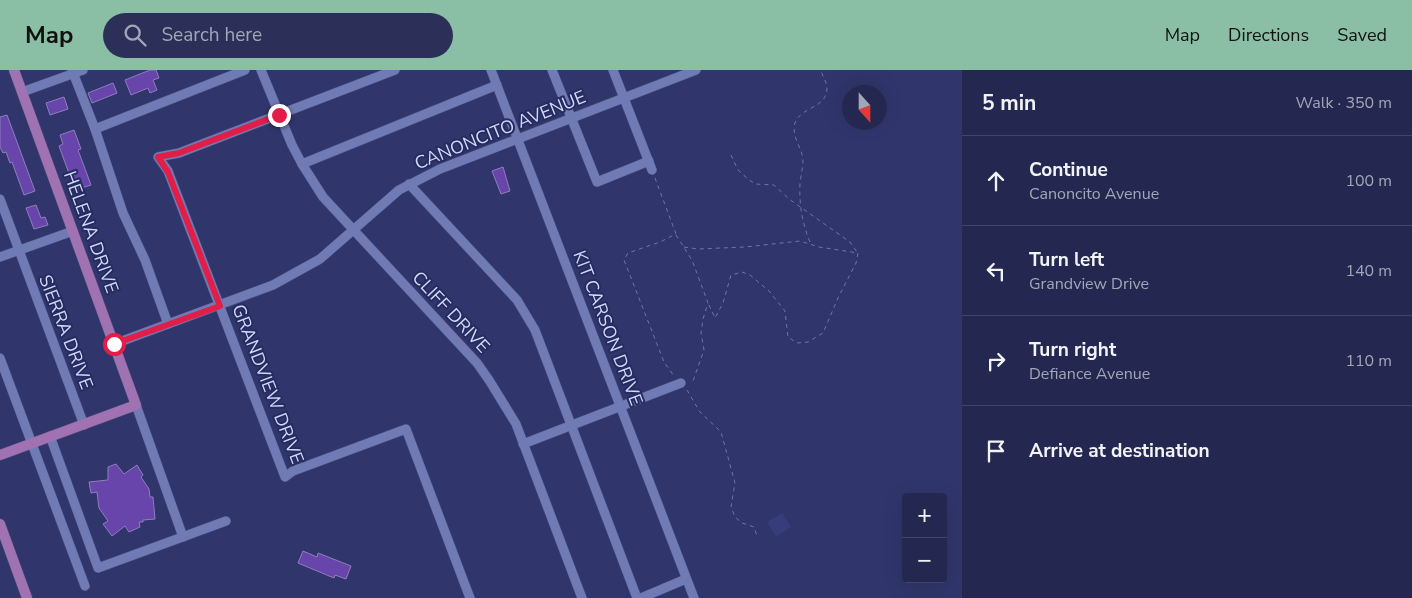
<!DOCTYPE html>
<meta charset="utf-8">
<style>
body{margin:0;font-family:"Nunito Sans",sans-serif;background:#2c3058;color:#f1f3f6}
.controls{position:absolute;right:15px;bottom:15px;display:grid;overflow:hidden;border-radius:5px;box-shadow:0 5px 20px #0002}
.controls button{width:45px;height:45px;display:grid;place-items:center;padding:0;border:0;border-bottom:1px solid #414468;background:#242851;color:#f1f3f6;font:25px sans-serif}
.compass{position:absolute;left:842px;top:15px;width:45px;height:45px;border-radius:50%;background:#242851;box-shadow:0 5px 20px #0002;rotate:159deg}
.stop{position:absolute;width:15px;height:15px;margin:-11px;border:4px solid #e11d48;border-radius:50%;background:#fff}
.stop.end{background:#e11d48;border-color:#fff;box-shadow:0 1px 5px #0008}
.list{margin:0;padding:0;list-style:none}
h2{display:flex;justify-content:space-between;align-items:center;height:65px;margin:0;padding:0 20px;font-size:21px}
h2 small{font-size:16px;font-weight:400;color:#a3a6b7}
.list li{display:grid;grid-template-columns:32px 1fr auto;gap:15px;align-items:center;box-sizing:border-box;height:90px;padding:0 20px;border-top:1px solid #414468}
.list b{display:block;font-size:19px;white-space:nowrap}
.list p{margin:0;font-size:16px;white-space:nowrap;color:#a3a6b7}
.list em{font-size:16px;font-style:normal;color:#a3a6b7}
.icon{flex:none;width:28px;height:28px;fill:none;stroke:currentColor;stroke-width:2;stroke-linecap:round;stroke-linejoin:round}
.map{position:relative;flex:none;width:962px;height:528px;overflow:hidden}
header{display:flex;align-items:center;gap:30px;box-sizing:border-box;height:70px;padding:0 25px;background:#8abfa5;color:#111}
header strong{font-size:24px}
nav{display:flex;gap:28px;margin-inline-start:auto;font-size:18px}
.search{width:350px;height:45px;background:#2c3058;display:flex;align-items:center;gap:12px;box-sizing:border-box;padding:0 18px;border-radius:28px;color:#a3a6b7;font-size:19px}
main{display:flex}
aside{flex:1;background:#242851}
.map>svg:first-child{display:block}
</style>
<header>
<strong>Map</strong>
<div class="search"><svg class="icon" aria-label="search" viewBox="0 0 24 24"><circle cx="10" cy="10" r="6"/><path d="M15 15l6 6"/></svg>Search here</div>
<nav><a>Map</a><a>Directions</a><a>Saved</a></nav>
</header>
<main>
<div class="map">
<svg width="962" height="528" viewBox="0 0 962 528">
<rect width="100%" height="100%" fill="#30366c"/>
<polygon fill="#363d7a" points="782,443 791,457 776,467 767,452"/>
<g fill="#6845ab" stroke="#8e7ebc">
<polygon points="150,0 156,0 159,8 153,10 157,20 150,23 148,18 131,25 125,10"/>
<polygon points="113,13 117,23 92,33 88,23"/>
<polygon points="64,27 68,39 50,45 46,33"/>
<polygon points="7,45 35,121 24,125 12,92 10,93 6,82 3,83 0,77 0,47"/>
<polygon points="74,60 81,79 78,80 91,115 75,120 59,76 63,74 60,65"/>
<polygon points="503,97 510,121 501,124 492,101"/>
<polygon points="36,135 41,148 45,147 48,155 34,159 26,138"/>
<polygon points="116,394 124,404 137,395 143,405 141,407 149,419 150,427 153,427 155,449 143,450 143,452 139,452 140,457 129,462 125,456 112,466 103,454 108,451 99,438 97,422 91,423 89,412 108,410 108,397"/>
<polygon points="303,481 317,487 318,483 351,496 346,509 335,505 334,508 298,493"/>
</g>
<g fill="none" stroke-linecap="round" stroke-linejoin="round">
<defs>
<g id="minor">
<polyline points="72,0 95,59 123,143 145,190 168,254"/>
<polyline points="261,0 292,75 302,94 323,127 477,293 489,310 516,354 582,528"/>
<polyline points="395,0 179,83 158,87 168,101 285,407 293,401 406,359 470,528"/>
<polyline points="491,0 694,528"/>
<polyline points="552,0 597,112 649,91"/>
<polyline points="613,0 652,100"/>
<polyline points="22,22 83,0"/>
<polyline points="95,59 245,0"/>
<polyline points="302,94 497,15"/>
<polyline points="409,114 517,230 535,260 637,528"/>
<polyline points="0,129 84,355"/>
<polyline points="0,187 73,161"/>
<polyline points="114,274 273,215 320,189 399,120 440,99 696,0"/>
<polyline points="0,288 85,516"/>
<polyline points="136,335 183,467"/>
<polyline points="50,366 98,498 226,451"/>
<polyline points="523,374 681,313"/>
<polyline points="641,528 686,509"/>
</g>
<g id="major">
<polyline points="0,385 136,335 14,0"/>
<polyline points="0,454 27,528"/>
</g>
</defs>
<use href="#minor" stroke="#4d517f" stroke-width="10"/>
<use href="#major" stroke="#4d517f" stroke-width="11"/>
<g stroke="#6f75a3" stroke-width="1" stroke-dasharray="4 4" stroke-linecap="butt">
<polyline points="731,85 738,100 748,109 755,114 774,115 789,129 850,172 857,182"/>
<polyline points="655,108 676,164 660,172 628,183 624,190 664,292 674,306"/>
<polyline points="676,165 692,190 708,233 703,249 701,263 704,280 693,311 690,313"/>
<path d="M810 172C802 153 799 134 800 113 801 105 803 97 803 90 802 77 791 67 795 53 801 36 827 39 827 18 827 12 822 6 821 0"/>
<polyline points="684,177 698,179 745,177 800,171 819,177 858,183 856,193 838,228 823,263 808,272 797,273 788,267 785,241 769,221 750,205 742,202 731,205 723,233 715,248 708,233"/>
<polyline points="687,320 700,342 721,362 735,413 731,437 735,447 742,453 754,457 757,466"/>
</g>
<use href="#minor" stroke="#707bb6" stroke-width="9"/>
<use href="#major" stroke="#a172b2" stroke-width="10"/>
</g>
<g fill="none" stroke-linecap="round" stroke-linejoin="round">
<polyline stroke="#e11d48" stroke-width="6" points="114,274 220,236 168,102 158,87 179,83 279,45"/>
</g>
<g text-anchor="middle" stroke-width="4" stroke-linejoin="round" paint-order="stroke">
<g font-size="18" fill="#d1d8f9" stroke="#262c60">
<text transform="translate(500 60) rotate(-22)" y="6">CANONCITO AVENUE</text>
<text transform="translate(91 162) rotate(70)" y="6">HELENA DRIVE</text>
<text transform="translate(451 242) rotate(47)" y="6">CLIFF DRIVE</text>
<text transform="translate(608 258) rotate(69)" y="6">KIT CARSON DRIVE</text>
<text transform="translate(66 262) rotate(69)" y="6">SIERRA DRIVE</text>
<text transform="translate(268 314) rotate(69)" y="6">GRANDVIEW DRIVE</text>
</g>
</g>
</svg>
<div class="controls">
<button>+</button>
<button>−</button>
</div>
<svg class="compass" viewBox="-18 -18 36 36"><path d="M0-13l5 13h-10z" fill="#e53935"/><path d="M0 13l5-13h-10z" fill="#a3a6b7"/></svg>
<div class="stop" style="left:114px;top:274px"></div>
<div class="stop end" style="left:279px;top:45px"></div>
</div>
<aside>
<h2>5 min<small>Walk · 350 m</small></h2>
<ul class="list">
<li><svg class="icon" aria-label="ahead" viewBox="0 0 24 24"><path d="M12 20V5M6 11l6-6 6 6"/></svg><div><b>Continue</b><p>Canoncito Avenue</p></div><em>100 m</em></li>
<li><svg class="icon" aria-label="left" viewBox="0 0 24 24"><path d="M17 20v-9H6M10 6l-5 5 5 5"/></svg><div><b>Turn left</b><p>Grandview Drive</p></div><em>140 m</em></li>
<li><svg class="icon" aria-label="right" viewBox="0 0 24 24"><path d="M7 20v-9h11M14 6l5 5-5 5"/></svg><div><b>Turn right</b><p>Defiance Avenue</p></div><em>110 m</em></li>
<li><svg class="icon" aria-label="arrive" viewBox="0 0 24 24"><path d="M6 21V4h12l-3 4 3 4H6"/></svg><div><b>Arrive at destination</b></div></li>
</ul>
</aside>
</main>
